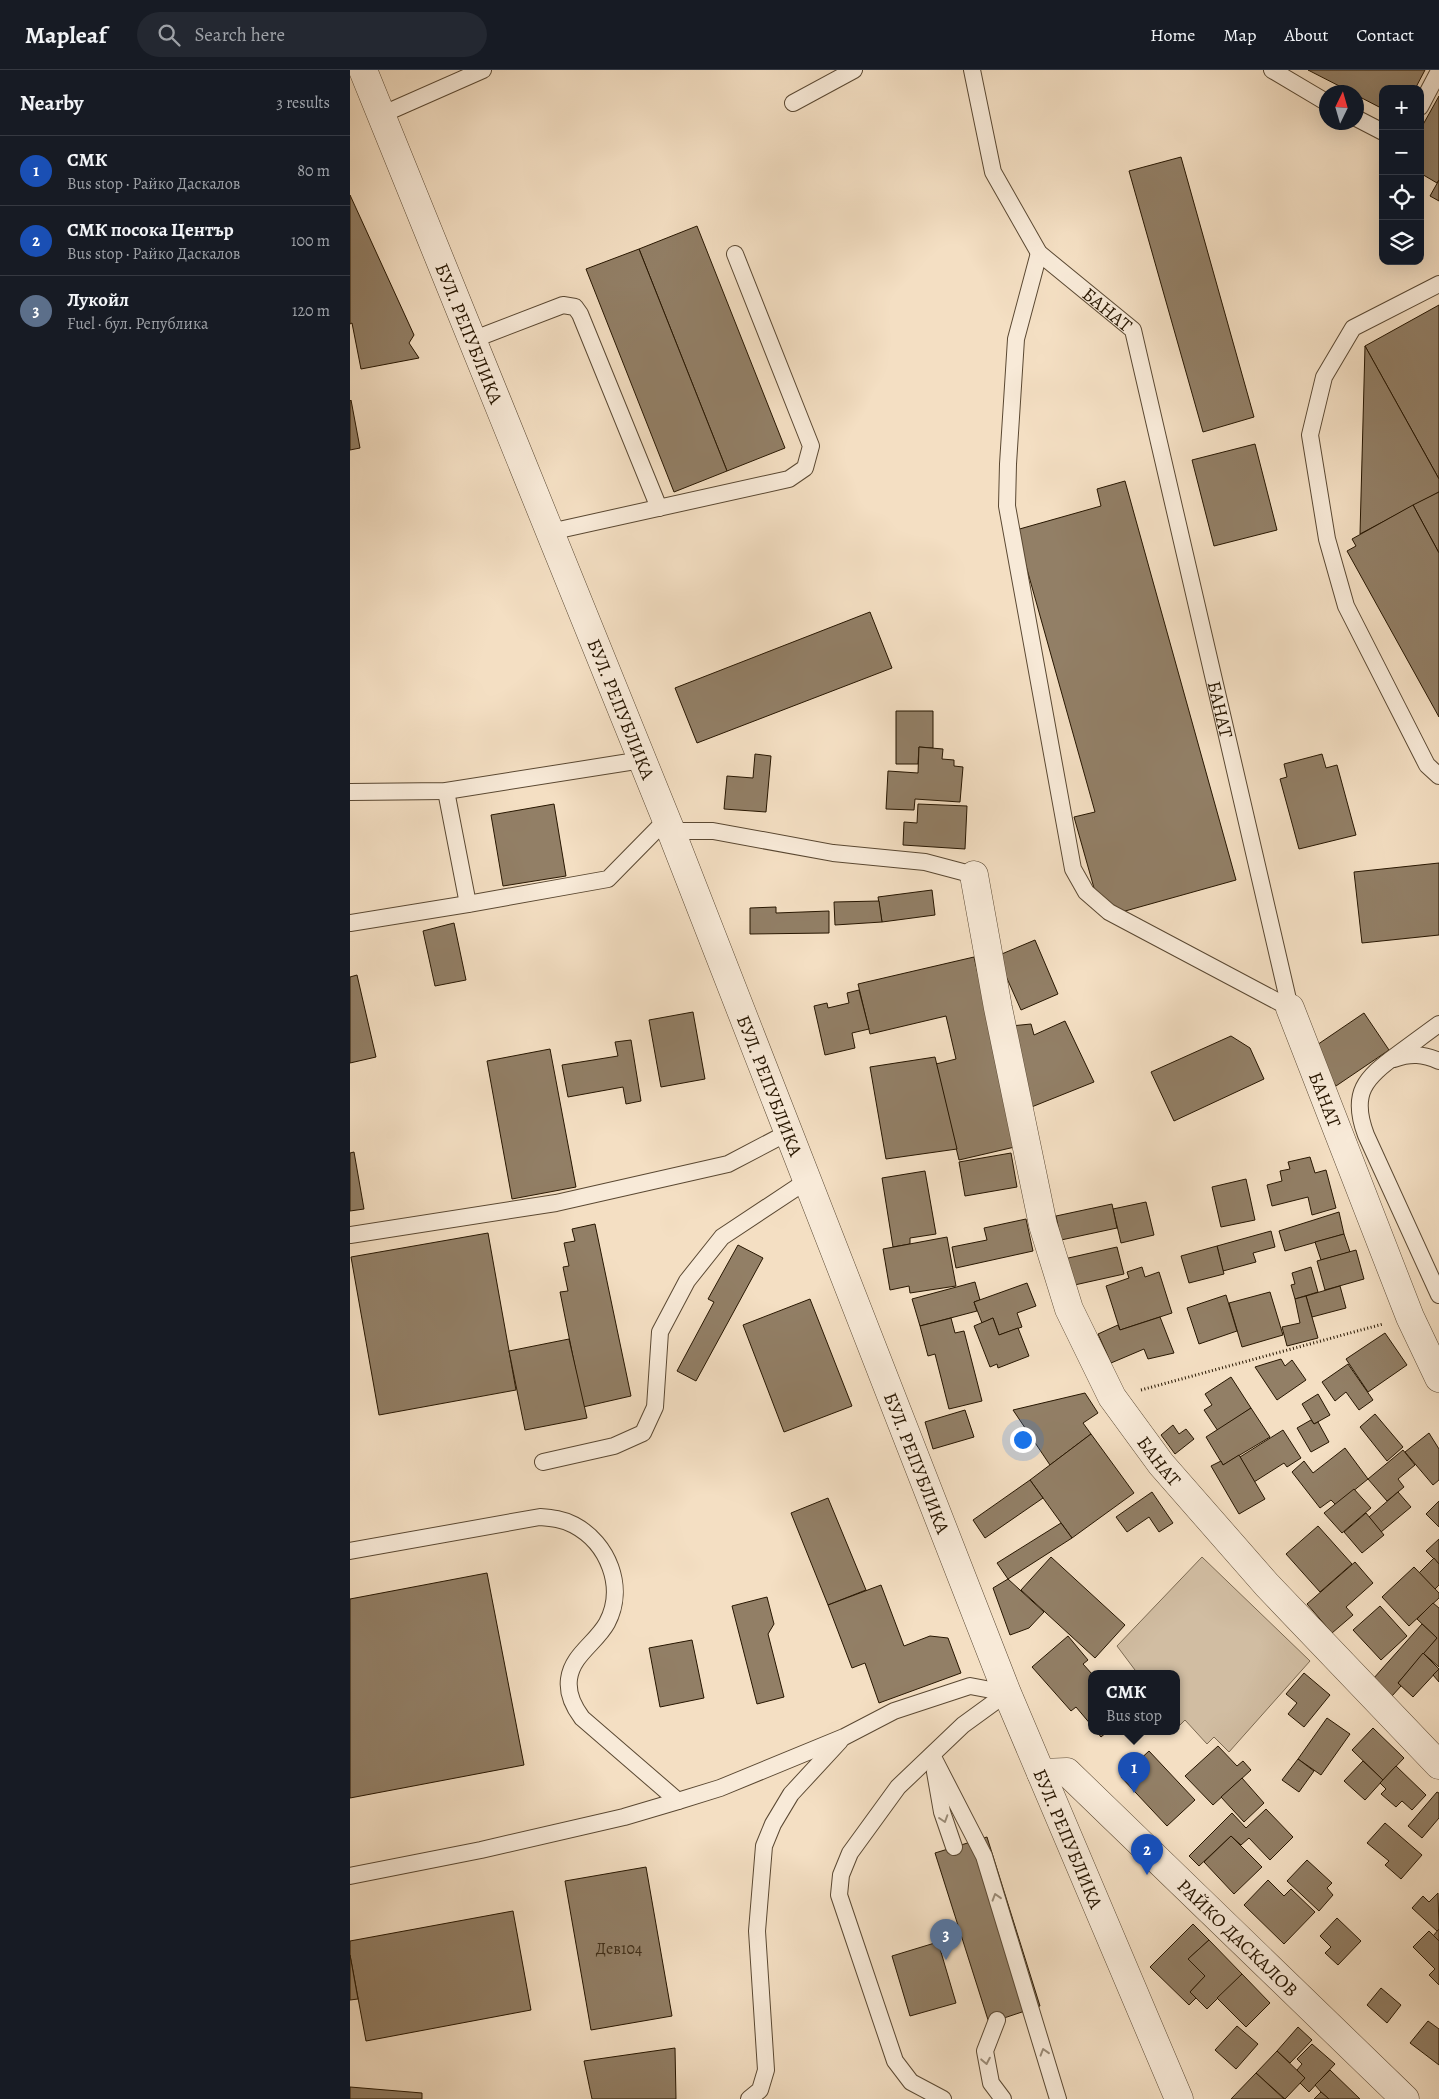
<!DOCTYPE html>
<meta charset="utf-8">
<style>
body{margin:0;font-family:Alegreya,serif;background:#242831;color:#f1f3f6}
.controls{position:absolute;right:15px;top:15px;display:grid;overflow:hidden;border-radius:10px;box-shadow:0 5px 20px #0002}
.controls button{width:45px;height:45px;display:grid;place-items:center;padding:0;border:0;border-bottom:1px solid #363941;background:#171b24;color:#f1f3f6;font:25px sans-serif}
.compass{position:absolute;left:969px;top:15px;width:45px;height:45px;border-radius:50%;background:#171b24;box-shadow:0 5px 20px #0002;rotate:5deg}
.you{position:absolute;left:672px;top:1369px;width:18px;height:18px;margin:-12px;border:4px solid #fff;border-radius:50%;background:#1a73e8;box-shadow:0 0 0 8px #1a73e833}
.badge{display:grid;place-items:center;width:32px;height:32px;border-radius:50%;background:#7c3aed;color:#fff;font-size:16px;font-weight:700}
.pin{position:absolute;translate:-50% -41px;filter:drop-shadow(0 1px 2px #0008)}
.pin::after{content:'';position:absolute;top:26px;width:18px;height:15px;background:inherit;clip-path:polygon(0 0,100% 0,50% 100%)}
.popup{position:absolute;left:738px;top:1600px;width:92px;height:65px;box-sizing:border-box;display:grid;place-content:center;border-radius:10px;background:#171b24;filter:drop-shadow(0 1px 4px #0005);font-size:16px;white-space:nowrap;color:#9ea1a6}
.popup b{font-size:19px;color:#f1f3f6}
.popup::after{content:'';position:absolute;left:50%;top:100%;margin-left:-10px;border:10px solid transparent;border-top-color:#171b24}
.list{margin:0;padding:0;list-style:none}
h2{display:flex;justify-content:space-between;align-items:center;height:65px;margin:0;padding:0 20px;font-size:21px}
h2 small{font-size:16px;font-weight:400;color:#9ea1a6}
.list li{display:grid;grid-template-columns:32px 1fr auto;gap:15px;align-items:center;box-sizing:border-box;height:70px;padding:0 20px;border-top:1px solid #363941}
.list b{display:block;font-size:19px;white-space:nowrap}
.list p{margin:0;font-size:16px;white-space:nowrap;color:#9ea1a6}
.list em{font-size:16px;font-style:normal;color:#9ea1a6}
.icon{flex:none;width:28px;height:28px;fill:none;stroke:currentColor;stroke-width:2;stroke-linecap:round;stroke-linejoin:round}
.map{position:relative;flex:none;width:1089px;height:2029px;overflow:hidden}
header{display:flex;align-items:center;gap:30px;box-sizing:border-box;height:70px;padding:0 25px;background:#171b24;border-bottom:1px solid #363941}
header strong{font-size:24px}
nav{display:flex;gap:28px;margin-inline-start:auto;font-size:18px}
.search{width:350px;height:45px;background:#242831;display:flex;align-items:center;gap:12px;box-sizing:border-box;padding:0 18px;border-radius:28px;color:#9ea1a6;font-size:19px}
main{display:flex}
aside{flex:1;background:#171b24}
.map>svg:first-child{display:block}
</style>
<header>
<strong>Mapleaf</strong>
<div class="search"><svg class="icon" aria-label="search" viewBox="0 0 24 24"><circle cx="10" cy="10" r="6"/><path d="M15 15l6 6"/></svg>Search here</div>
<nav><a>Home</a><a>Map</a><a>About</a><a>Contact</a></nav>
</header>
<main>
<aside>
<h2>Nearby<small>3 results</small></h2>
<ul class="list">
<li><span class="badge" style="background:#1a4fb4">1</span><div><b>СМК</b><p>Bus stop · Райко Даскалов</p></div><em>80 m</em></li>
<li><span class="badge" style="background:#1a4fb4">2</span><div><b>СМК посока Център</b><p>Bus stop · Райко Даскалов</p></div><em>100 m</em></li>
<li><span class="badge" style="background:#5c6f8a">3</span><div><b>Лукойл</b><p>Fuel · бул. Република</p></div><em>120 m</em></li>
</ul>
</aside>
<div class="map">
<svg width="1089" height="2029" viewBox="0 0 1089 2029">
<rect width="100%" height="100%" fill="#f4dfc3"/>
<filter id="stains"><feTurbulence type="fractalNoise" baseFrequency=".004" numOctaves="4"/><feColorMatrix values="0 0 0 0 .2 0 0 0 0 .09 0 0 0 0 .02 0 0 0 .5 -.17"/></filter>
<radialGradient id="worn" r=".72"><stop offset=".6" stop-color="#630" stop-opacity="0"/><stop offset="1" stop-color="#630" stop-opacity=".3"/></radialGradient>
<polygon fill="#d1bda2" stroke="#7c6a52" points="852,1487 960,1591 879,1682 864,1667 857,1674 835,1650 828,1657 827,1655 826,1604 788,1604 767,1576"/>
<g fill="#927f66" stroke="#271601">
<polygon points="958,0 1075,0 1065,19 1033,19 1033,39 1006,25 1006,22 1001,22"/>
<polygon points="1089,26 1089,110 1087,113 1070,103 1070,60"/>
<polygon points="831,87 904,347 853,362 779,101"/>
<polygon points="1089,110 1089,131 1080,126"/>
<polygon points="0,125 64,265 59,273 69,288 11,299 2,253 0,254"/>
<polygon points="347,156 435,378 377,401 289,179"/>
<polygon points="289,179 377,401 324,422 236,199"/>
<polygon points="1089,235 1089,409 1015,276"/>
<polygon points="1015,276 1089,409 1089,422 1010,464"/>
<polygon points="1,330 10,378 0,380 0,331"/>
<polygon points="905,374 927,460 864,476 842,390"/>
<polygon points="775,411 886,810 768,843 744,818 724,747 745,742 666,460 751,436 747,419"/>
<polygon points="1089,422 1089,483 1063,435"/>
<polygon points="1063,435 1089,483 1089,647 997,481 1006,476 1002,469"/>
<polygon points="520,542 542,598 347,673 325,618"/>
<polygon points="546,641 583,641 583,678 569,677 568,694 546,694"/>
<polygon points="569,677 593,679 592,689 604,690 604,696 613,697 610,732 565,729 564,740 536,739 538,701 568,703"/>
<polygon points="405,684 421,686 416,742 374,739 377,706 403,708"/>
<polygon points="972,684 976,698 987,695 1006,765 949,779 930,709 937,707 934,694"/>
<polygon points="204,734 216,806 153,816 141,745"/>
<polygon points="568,734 617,736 615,779 553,775 554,752 567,753"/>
<polygon points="1089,793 1089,865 1012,873 1004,802"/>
<polygon points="582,820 585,845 532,852 528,827"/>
<polygon points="529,831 532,852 485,855 484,832"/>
<polygon points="426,837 426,843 479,841 479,863 400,864 400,838"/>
<polygon points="104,853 116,910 85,916 73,861"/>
<polygon points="685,870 708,924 671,940 647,886"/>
<polygon points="624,887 669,1076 609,1090 586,994 606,989 596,946 520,964 508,914"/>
<polygon points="7,905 26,987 0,993 0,907"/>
<polygon points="509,920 519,959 502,963 505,978 475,985 464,936 477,933 478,938 499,933 497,923"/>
<polygon points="343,942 355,1009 311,1017 299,950"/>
<polygon points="1014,943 1039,980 986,1016 961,979"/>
<polygon points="715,951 744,1012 679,1038 661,956 681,954 684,965"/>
<polygon points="881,966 900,978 914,1009 824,1051 801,1002"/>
<polygon points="281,970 291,1031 276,1034 273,1017 218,1027 212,995 268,986 265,972"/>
<polygon points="200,979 226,1117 162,1129 137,991"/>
<polygon points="585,987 607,1079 536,1089 520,997"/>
<polygon points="4,1082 14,1139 0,1141 0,1083"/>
<polygon points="661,1083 667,1117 615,1126 609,1092"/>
<polygon points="960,1087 965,1103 976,1100 986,1138 962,1145 958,1127 922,1136 917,1115 932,1111 930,1101 940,1099 938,1092"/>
<polygon points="575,1101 586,1164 560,1168 560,1174 543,1177 532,1108"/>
<polygon points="896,1109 905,1150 871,1157 862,1117"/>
<polygon points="796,1132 804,1165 771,1173 763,1139"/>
<polygon points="762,1134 767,1158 711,1170 706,1146"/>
<polygon points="989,1142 994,1164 935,1181 929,1161"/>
<polygon points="676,1149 683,1181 606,1198 602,1177 637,1170 634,1158"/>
<polygon points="245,1154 281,1326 233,1337 210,1222 218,1221 213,1197 219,1196 214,1173 225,1171 222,1159"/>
<polygon points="921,1161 925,1177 903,1183 906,1192 873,1201 867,1176"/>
<polygon points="138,1163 166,1320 29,1345 1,1187"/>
<polygon points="994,1164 1000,1182 971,1190 965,1172"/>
<polygon points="597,1167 606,1216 560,1223 559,1216 540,1220 533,1179"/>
<polygon points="388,1175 413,1188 346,1311 327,1301 364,1232 358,1229"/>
<polygon points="867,1176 874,1204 839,1213 831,1186"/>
<polygon points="767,1177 774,1204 720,1216 714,1189"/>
<polygon points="1006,1180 1014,1209 975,1220 967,1191"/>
<polygon points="792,1197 795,1207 809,1202 822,1243 770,1260 756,1216 779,1208 777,1202"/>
<polygon points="961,1197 968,1222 945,1229 941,1215 945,1214 942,1203"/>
<polygon points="625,1212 630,1230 624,1232 627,1241 570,1256 562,1229"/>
<polygon points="677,1213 686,1236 667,1243 672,1257 649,1265 643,1248 632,1253 624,1232"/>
<polygon points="990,1216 996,1238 962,1247 956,1226"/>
<polygon points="920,1222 933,1265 892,1277 879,1233"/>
<polygon points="876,1225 887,1261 849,1274 837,1238"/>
<polygon points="956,1226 968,1268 937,1276 932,1257 950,1253 945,1229"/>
<polygon points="460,1229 502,1336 434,1362 393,1255"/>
<polygon points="810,1247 824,1283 798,1289 794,1279 761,1293 748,1264 768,1255 770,1260"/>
<polygon points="601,1248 605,1263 614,1261 632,1331 599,1339 585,1284 578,1286 570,1256"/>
<polygon points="643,1248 649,1265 668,1258 679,1286 648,1298 647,1294 640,1297 624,1256"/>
<polygon points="1035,1263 1057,1295 1018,1322 996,1289"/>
<polygon points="219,1269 237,1348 175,1360 159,1281"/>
<polygon points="931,1289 935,1296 942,1290 956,1310 927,1330 905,1297"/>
<polygon points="998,1294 1023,1330 1009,1340 996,1322 985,1331 972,1312"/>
<polygon points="881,1307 901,1338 868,1361 854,1340 862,1335 855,1324"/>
<polygon points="735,1323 748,1343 733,1353 741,1364 700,1395 663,1340"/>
<polygon points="968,1324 980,1345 964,1354 952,1334"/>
<polygon points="901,1338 920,1367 873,1395 856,1367"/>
<polygon points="615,1340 624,1367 583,1379 575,1352"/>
<polygon points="1025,1344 1053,1377 1037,1391 1010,1357"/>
<polygon points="961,1350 964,1354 968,1352 979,1372 961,1382 947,1358"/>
<polygon points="823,1355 829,1364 836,1359 844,1369 825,1384 811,1365"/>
<polygon points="933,1360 951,1388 937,1397 934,1393 904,1412 890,1387"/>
<polygon points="1079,1363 1089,1379 1089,1410 1083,1415 1055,1382"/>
<polygon points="741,1364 784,1423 722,1468 680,1410"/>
<polygon points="995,1378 1018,1409 986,1435 981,1430 970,1438 942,1402 954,1391 963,1403"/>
<polygon points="1053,1380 1065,1395 1048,1409 1054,1417 1037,1431 1018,1409"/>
<polygon points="889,1385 915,1429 889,1444 861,1396 871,1391 873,1395"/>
<polygon points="680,1410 693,1428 635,1468 623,1450"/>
<polygon points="1004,1419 1021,1438 992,1463 974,1443"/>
<polygon points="802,1422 823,1453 809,1462 799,1447 777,1462 766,1447"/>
<polygon points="1048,1422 1061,1437 1031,1462 1019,1447"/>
<polygon points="478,1428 516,1520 478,1535 441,1443"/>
<polygon points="1089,1431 1089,1457 1076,1444"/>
<polygon points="1016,1443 1034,1465 1012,1483 994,1462"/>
<polygon points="711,1453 722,1468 658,1509 647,1493"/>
<polygon points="968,1456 1002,1494 970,1522 936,1484"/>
<polygon points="1089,1469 1089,1494 1076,1481"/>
<polygon points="701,1487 775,1555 745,1588 671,1520"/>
<polygon points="1084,1488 1089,1494 1089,1515 1085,1519 1069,1503"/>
<polygon points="1005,1492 1023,1513 996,1537 1003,1545 982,1563 957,1534"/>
<polygon points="1064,1497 1089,1523 1089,1528 1059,1556 1032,1527"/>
<polygon points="137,1503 174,1695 0,1728 0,1529"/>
<polygon points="658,1509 694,1542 679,1558 660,1565 643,1518"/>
<polygon points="531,1515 554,1576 580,1566 598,1568 611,1603 529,1633 515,1593 502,1598 478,1535"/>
<polygon points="417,1527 424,1554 418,1564 434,1627 407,1634 382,1536"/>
<polygon points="1083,1533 1089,1538 1089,1597 1073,1583 1087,1568 1067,1549"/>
<polygon points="1030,1536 1057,1566 1031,1590 1003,1560"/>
<polygon points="1072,1554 1087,1568 1048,1613 1051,1616 1042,1626 1023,1609"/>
<polygon points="718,1566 738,1590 733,1594 742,1604 742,1656 726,1637 721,1641 682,1597"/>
<polygon points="342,1570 354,1628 310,1637 299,1578"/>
<polygon points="1073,1583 1089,1599 1063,1627 1048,1613"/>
<polygon points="1089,1599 1089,1612 1083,1605"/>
<polygon points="954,1603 980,1625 954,1657 938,1644 947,1633 936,1624"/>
<polygon points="977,1648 1000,1664 971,1705 948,1689"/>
<polygon points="1023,1658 1054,1688 1033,1710 1002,1680"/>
<polygon points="747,1662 757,1662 751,1667"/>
<polygon points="868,1676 887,1696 893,1691 901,1700 863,1735 835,1706"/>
<polygon points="799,1681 845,1730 817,1756 771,1707"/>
<polygon points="948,1689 964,1701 949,1722 932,1710"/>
<polygon points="1013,1691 1033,1710 1015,1730 994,1711"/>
<polygon points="1046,1696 1076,1725 1062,1740 1052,1731 1046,1737 1031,1724 1036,1719 1030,1713"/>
<polygon points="892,1708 914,1733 894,1752 871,1727"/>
<polygon points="1087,1722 1089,1723 1089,1748 1072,1768 1058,1756"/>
<polygon points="916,1739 943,1767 920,1790 899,1768 891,1775 881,1766 849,1796 839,1786 882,1743 896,1758"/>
<polygon points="1035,1753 1072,1785 1051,1809 1035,1795 1039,1791 1017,1773"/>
<polygon points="881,1766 912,1797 884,1824 854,1792"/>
<polygon points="637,1767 690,1936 639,1953 585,1783"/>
<polygon points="957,1790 982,1813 977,1818 983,1825 969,1841 937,1811"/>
<polygon points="296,1797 322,1946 241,1960 215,1811"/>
<polygon points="918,1810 934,1826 941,1819 965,1842 934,1874 894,1835"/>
<polygon points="1088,1823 1089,1859 1087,1861 1062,1838 1073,1826 1079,1832"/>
<polygon points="163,1841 181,1940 16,1971 0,1885 0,1871"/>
<polygon points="987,1848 1011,1871 988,1895 975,1883 981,1877 970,1866"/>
<polygon points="843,1854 859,1870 838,1889 855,1906 840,1922 846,1928 839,1935 800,1897"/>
<polygon points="1089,1859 1089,1871 1083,1866"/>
<polygon points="1079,1861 1089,1871 1089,1915 1079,1905 1085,1899 1063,1877"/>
<polygon points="859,1870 892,1904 857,1939 840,1922 855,1906 838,1889"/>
<polygon points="588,1872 606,1933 560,1946 542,1886"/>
<polygon points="0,1885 8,1929 0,1930"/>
<polygon points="892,1904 920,1933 896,1957 867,1928"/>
<polygon points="1031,1918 1051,1935 1037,1953 1017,1935"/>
<polygon points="1078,1951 1089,1959 1089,1995 1060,1973"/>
<polygon points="887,1956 908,1974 886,1999 865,1980"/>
<polygon points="948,1957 962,1970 940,1993 927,1981"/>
<polygon points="962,1974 985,1994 959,2022 950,2013 955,2008 947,2000 952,1994 947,1989"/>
<polygon points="325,1978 326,2029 242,2029 234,1991"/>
<polygon points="927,1981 955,2008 935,2029 906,2003"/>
<polygon points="980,2000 1010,2029 979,2029 971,2022 965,2015"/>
<polygon points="906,2003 934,2029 881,2029"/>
<polygon points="0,2017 72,2023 72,2029 0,2029"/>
<polygon points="971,2022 979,2029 964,2029"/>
</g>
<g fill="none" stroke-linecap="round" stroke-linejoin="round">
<defs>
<g id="service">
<path id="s1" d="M622 0 643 102 689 183 783 260 940 938"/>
<polyline points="922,0 976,32"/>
<polyline points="443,33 504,0"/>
<polyline points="1070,37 1089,1"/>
<polyline points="31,45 133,0"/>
<polyline points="1006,48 1033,62"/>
<polyline points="689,183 666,269 658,394 657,436 723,799 736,822 759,842 940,938"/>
<polyline points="1089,214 1003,258 974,307 960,365 977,469 996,536 1077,695 1089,706"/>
<polyline points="122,270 213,235 225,237 230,244 309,438"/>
<polyline points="200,462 439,409 455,398 461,376 385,184"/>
<polyline points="96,721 118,834"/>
<polyline points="0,722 96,721 292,690"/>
<polyline points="321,761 363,761 483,783 575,792 624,805"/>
<polyline points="0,853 118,834 258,809 317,749"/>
<path d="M1089 954C1075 964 1062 974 1048 984 1015 1008 1000 1023 1016 1065L1089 1225"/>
<path d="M1044 989C1061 983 1073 984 1089 991"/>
<polyline points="0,1165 206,1133 378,1094 439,1062"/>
<polyline points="193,1392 264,1376 293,1363 305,1337 310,1262 337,1211 372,1167 458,1110"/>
<path d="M0 1481 190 1447C202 1448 213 1449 224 1455 258 1473 276 1517 257 1553 246 1573 222 1585 219 1609 217 1624 223 1636 232 1648L328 1731"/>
<polyline points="582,1685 634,1786 708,2029"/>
<polyline points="585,1702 592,1742 604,1777"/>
<polyline points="0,1806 131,1780 274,1747 328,1731 370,1718 494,1667 544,1641 620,1616 657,1623"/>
<polyline points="647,1950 635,1981 641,2013 653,2029"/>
<polyline points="399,2029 410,2020 416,2000 407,1861 414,1776 423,1754 441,1724 490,1671"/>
<polyline points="593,2029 561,2012 545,1991 489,1825 491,1805 500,1783 548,1717 613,1655 657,1623"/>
</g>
<g id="minor">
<path id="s2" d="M624 805 648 938 693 1155 719 1239 762 1327 811 1394 917 1515 1089 1695"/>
<path id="s3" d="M940 938 1060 1247 1089 1308"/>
</g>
<g id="tertiary">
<path id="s4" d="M13 0 321 761 657 1623 829 2029"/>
<path id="s5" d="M691 1703 717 1702 1055 2029"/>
</g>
</defs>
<use href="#service" stroke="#5a4832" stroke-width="18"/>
<use href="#minor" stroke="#5a4832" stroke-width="29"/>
<use href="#tertiary" stroke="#5a4832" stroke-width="29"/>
<polyline stroke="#271601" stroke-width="3" stroke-dasharray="1 2.5" stroke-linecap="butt" points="791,1320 1033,1254"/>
<use href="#service" stroke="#f8ead8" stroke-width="16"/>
<use href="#minor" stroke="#f8ead8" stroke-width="28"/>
<use href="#tertiary" stroke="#f8ead8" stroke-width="28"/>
</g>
<defs><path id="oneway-chevron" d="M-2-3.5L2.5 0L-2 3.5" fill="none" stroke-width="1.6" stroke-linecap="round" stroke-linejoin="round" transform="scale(1.25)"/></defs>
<g stroke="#9a8b77">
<use href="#oneway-chevron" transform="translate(594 1749) rotate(72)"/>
<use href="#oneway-chevron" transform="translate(646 1827) rotate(-107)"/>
<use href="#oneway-chevron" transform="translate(694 1982) rotate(-107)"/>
<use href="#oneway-chevron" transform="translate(636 1991) rotate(79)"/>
</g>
<g text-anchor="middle" stroke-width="4" stroke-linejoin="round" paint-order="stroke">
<g font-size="16" fill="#42301a">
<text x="269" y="1884">Дев104</text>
</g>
<g font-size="19" fill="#271601" stroke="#f8ead8">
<text dy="7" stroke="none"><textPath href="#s1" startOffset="286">БАНАТ</textPath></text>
<text dy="7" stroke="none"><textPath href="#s4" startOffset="284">БУЛ. РЕПУБЛИКА</textPath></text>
<text dy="7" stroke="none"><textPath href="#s4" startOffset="689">БУЛ. РЕПУБЛИКА</textPath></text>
<text dy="7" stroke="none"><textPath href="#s1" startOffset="708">БАНАТ</textPath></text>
<text dy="7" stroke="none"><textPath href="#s4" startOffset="1094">БУЛ. РЕПУБЛИКА</textPath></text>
<text dy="7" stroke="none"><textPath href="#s3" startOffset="98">БАНАТ</textPath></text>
<text dy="7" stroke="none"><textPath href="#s2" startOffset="622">БАНАТ</textPath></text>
<text dy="7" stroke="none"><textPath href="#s4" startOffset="1499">БУЛ. РЕПУБЛИКА</textPath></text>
<text dy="7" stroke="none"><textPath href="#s4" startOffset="1904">БУЛ. РЕПУБЛИКА</textPath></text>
<text dy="7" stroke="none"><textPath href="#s5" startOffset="264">РАЙКО ДАСКАЛОВ</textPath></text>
</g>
</g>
<rect width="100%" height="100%" filter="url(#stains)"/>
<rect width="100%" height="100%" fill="url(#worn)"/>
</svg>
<div class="controls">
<button>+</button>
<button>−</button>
<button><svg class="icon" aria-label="locate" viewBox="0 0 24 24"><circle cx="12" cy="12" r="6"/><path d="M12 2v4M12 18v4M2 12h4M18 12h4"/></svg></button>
<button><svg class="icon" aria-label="layers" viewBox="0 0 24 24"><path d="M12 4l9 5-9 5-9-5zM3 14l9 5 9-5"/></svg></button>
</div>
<svg class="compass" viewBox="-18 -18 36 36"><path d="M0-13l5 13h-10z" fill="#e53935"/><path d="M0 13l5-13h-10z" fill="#9ea1a6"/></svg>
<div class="you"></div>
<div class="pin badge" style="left:784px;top:1723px;background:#1a4fb4">1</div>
<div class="popup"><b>СМК</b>Bus stop</div>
<div class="pin badge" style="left:797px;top:1805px;background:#1a4fb4">2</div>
<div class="pin badge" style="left:596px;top:1890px;background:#5c6f8a">3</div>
</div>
</main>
